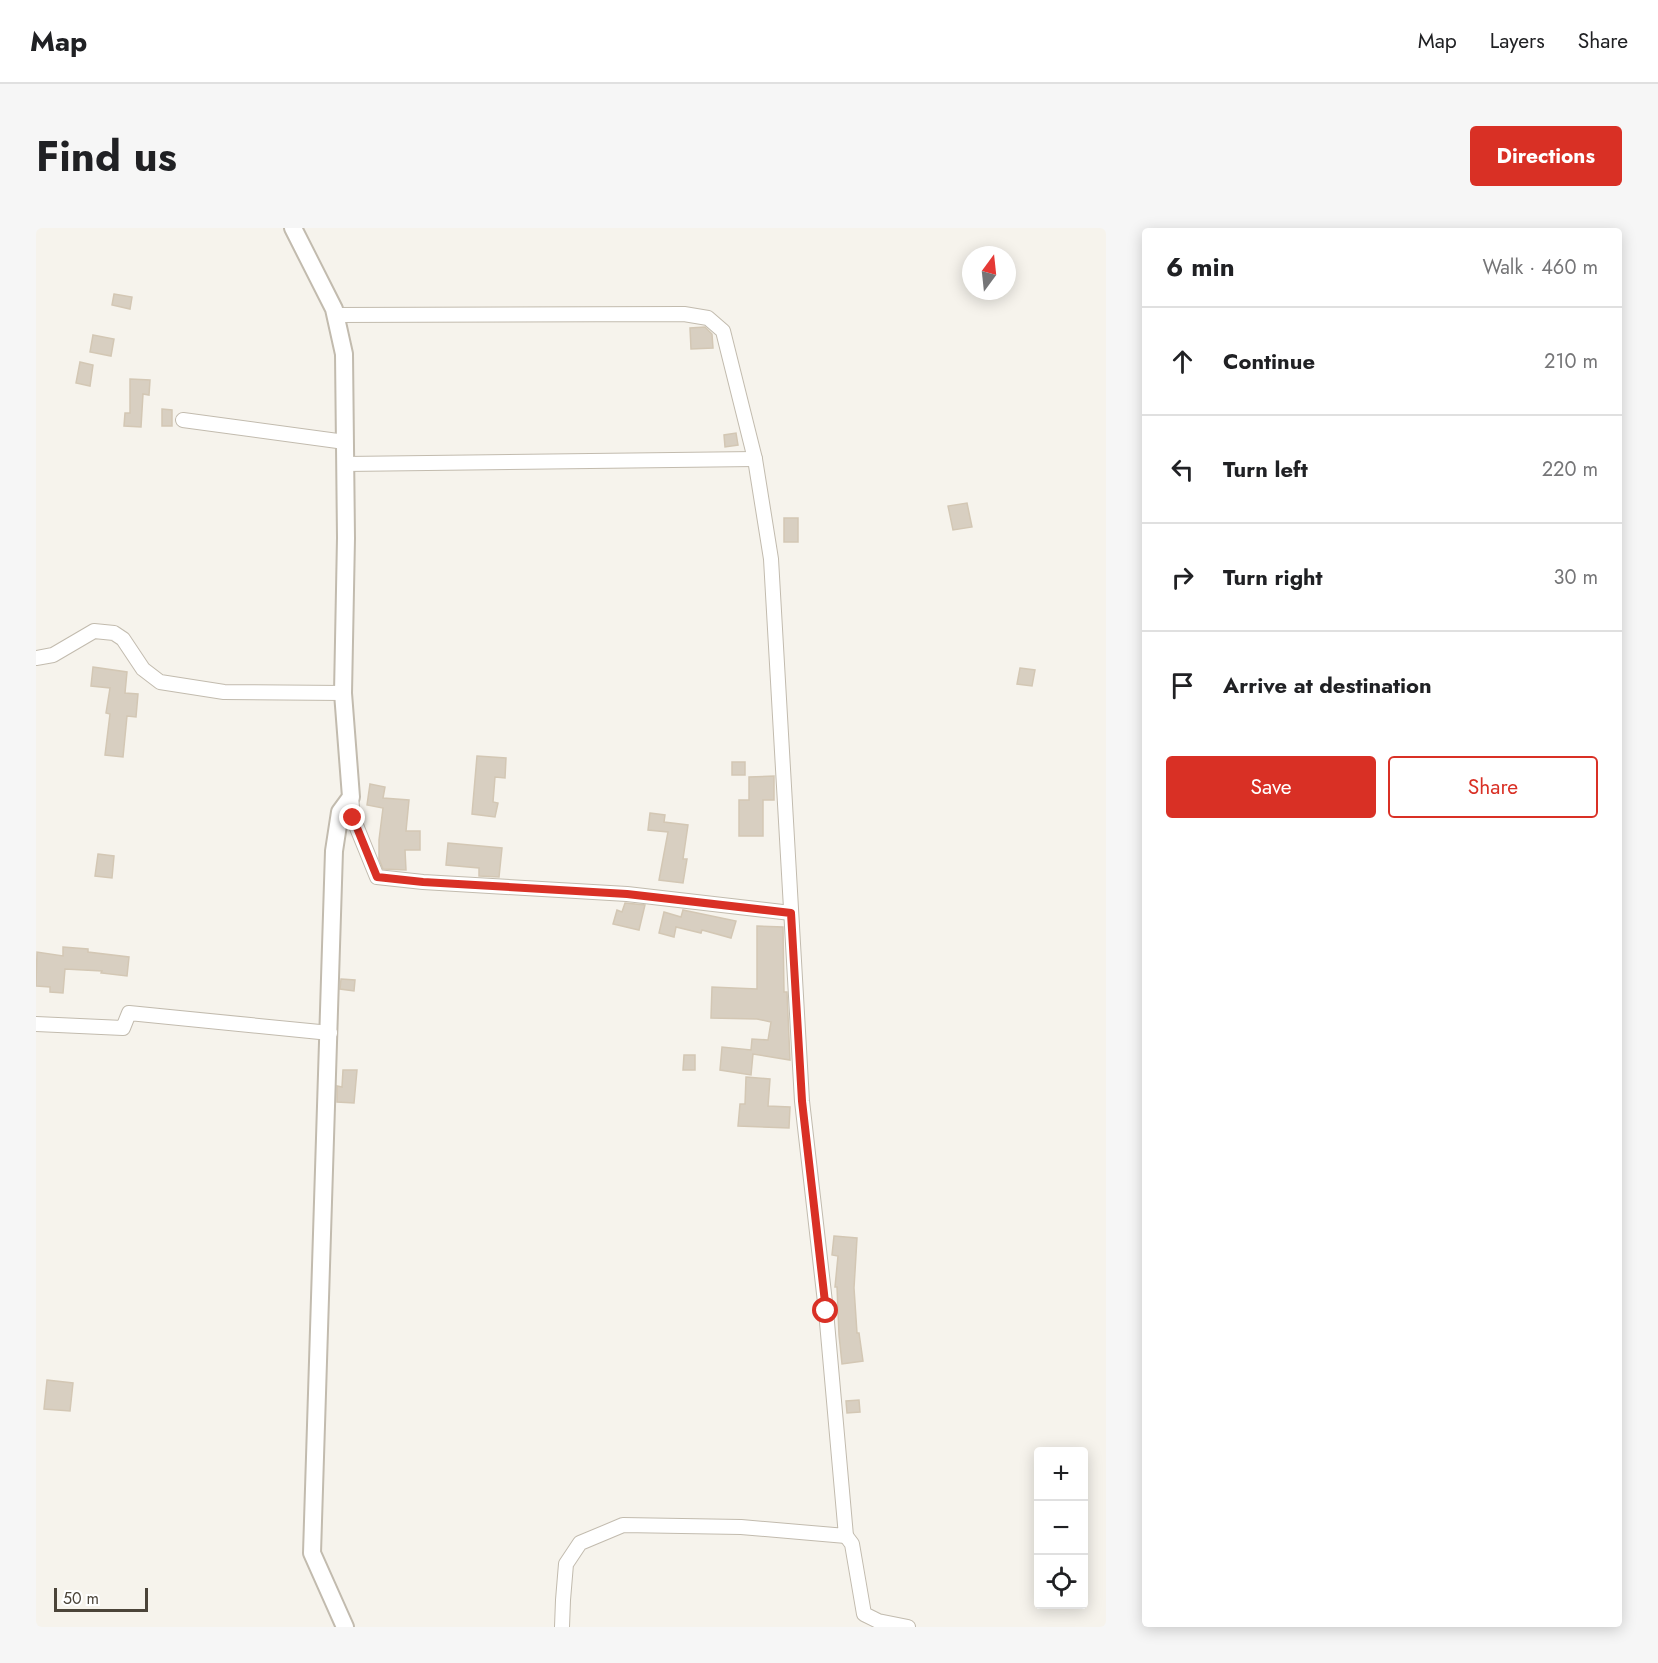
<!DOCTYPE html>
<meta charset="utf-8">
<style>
body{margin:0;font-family:Jost,sans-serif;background:#f6f6f6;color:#202124}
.controls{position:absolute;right:18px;bottom:18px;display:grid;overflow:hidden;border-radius:6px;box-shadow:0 3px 15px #0003}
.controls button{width:54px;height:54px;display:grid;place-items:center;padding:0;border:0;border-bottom:2px solid #e0e0e0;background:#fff;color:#202124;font:30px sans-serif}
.compass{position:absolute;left:926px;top:18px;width:54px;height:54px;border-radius:50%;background:#fff;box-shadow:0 3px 15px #0003;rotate:15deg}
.scale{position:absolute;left:18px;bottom:15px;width:94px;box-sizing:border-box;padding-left:6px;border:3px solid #4b4439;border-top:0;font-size:16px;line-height:21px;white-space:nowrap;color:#4b4439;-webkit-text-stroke:4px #fff;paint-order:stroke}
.stop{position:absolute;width:18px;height:18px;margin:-14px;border:4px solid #d93025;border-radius:50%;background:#fff}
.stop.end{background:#d93025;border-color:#fff;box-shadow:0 2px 6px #0008}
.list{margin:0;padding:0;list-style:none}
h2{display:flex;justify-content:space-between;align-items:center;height:78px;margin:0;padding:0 24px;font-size:26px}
h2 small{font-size:20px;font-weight:400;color:#757577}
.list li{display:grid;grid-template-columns:39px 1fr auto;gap:18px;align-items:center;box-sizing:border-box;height:108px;padding:0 24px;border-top:2px solid #e0e0e0}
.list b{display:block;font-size:22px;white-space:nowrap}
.list em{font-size:20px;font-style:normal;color:#757577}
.actions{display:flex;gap:12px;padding:18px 24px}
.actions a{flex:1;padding:14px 0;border:2px solid #d93025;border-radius:6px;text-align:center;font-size:21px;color:#d93025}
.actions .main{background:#d93025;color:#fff}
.icon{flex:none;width:33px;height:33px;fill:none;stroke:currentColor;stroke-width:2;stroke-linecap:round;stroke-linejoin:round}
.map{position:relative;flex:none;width:1070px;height:1399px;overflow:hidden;border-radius:6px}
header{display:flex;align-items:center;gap:36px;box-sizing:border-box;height:84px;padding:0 30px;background:#fff;border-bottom:2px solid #e0e0e0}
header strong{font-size:28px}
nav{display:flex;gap:33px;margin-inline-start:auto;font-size:21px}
.intro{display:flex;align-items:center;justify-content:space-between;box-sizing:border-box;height:144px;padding:0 36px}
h1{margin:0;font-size:42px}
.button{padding:15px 27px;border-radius:6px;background:#d93025;color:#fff;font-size:21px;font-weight:700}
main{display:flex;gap:36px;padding:0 36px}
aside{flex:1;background:#fff;border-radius:6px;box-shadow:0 3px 15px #0003}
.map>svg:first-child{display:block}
</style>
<header>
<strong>Map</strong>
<nav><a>Map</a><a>Layers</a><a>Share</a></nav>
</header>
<div class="intro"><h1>Find us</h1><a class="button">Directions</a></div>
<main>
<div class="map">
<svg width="1070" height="1399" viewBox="0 0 1070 1399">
<rect width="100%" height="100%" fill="#f6f3ec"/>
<g fill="#d8cfc1" stroke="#d3c7b4" stroke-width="1.5">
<polygon points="78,66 96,69 94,81 76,77"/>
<polygon points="669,99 676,106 677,120 655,121 654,100"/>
<polygon points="57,107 78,111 75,128 54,124"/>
<polygon points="44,134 57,137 54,158 40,155"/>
<polygon points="94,151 114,152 113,167 107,166 105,199 88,198 89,185 94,185"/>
<polygon points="126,181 136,182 136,198 126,198"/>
<polygon points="700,205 702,217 689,219 688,207"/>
<polygon points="931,275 936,299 917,302 912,278"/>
<rect x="748" y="290" width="14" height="24"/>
<polygon points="57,439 91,444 89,465 102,466 100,489 91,488 87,529 69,527 74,486 70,485 74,460 55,458"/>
<polygon points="984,440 999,442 996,458 981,456"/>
<polygon points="441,528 470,530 469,550 459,549 457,574 462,575 459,589 436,586"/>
<rect x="696" y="534" width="13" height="13"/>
<polygon points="738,548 738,572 727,572 727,608 703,608 703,572 713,572 713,549"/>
<polygon points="334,556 349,559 347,570 373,572 370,603 384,603 384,622 369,622 370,642 347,641 343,631 343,612 347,580 331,577"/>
<polygon points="614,585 629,587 628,594 652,597 647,631 651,631 647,655 623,652 632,604 612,602"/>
<polygon points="412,615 466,620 463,649 443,648 443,640 410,637"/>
<polygon points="62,626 78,628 76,650 59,648"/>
<polygon points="589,675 609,677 603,702 577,696 581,682 586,684"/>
<polygon points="647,682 700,693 695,710 666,702 665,705 640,699 638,709 623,705 628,684 645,689"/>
<polygon points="721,698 747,699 748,764 751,764 754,832 717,826 715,847 684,842 686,819 715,822 716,811 732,812 735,794 721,791 675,790 676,759 721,761"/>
<polygon points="27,719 52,721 52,724 93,729 91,748 65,745 66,743 29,741 27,765 14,764 14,759 0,758 1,724 27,728"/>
<polygon points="305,751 319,752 318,763 304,761"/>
<polygon points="648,827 659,827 659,842 647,842"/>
<polygon points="307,842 321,842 318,875 301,874 301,858 306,859"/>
<polygon points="710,849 734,851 732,878 754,879 753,900 702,898 704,876 709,876"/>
<polygon points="798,1008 821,1010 818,1060 821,1105 823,1105 827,1133 806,1136 803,1107 801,1059 799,1059 802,1028 796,1027"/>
<polygon points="11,1152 37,1155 34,1183 8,1181"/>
<polygon points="823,1172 824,1184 811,1185 810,1173"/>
</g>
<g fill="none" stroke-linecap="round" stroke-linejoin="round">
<defs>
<g id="minor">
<polyline points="299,87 648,86 672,90 687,103 719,231 735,331 766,873 790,1083 810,1308 705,1299 587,1297 544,1315 530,1336 527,1372 526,1399"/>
<polyline points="147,192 309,214"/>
<polyline points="309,236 719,231"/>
<polyline points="0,430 17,427 58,403 78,405 87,411 107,441 124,454 188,464 307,465"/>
<polyline points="315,569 317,590 341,649 387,654 591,666 755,685"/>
<polyline points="0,796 87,800 93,785 294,805"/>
<polyline points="810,1308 816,1316 828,1386 842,1393 872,1399"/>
</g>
<polyline id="tertiary" points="257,0 298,81 308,126 310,310 307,465 315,569 304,584 298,623 276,1325 309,1399"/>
</defs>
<use href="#minor" stroke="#c2bbae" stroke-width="16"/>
<use href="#tertiary" stroke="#c2bbae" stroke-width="20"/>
<use href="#minor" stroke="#fff" stroke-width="14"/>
<use href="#tertiary" stroke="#fff" stroke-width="16"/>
</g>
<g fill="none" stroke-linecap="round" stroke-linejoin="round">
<polyline stroke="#d93025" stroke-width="8" points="317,590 341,649 387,654 591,666 755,685 766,873 790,1083"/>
</g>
</svg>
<div class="controls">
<button>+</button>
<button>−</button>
<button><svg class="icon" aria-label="locate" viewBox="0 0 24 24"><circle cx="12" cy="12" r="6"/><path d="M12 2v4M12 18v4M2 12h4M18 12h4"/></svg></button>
</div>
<svg class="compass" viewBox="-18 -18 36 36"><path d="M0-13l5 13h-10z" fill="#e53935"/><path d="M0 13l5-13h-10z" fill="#757577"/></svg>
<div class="scale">50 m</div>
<div class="stop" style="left:790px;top:1083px"></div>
<div class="stop end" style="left:317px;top:590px"></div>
</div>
<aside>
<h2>6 min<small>Walk · 460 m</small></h2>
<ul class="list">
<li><svg class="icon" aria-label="ahead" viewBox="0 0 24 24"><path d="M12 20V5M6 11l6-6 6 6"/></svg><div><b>Continue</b></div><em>210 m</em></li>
<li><svg class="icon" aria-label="left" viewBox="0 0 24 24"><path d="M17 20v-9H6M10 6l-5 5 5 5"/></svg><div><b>Turn left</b></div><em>220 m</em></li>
<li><svg class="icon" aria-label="right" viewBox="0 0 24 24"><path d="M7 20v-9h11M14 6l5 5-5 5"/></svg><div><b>Turn right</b></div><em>30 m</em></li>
<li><svg class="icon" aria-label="arrive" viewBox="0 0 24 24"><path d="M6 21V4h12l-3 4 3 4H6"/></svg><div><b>Arrive at destination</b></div></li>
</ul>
<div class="actions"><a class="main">Save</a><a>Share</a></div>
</aside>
</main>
